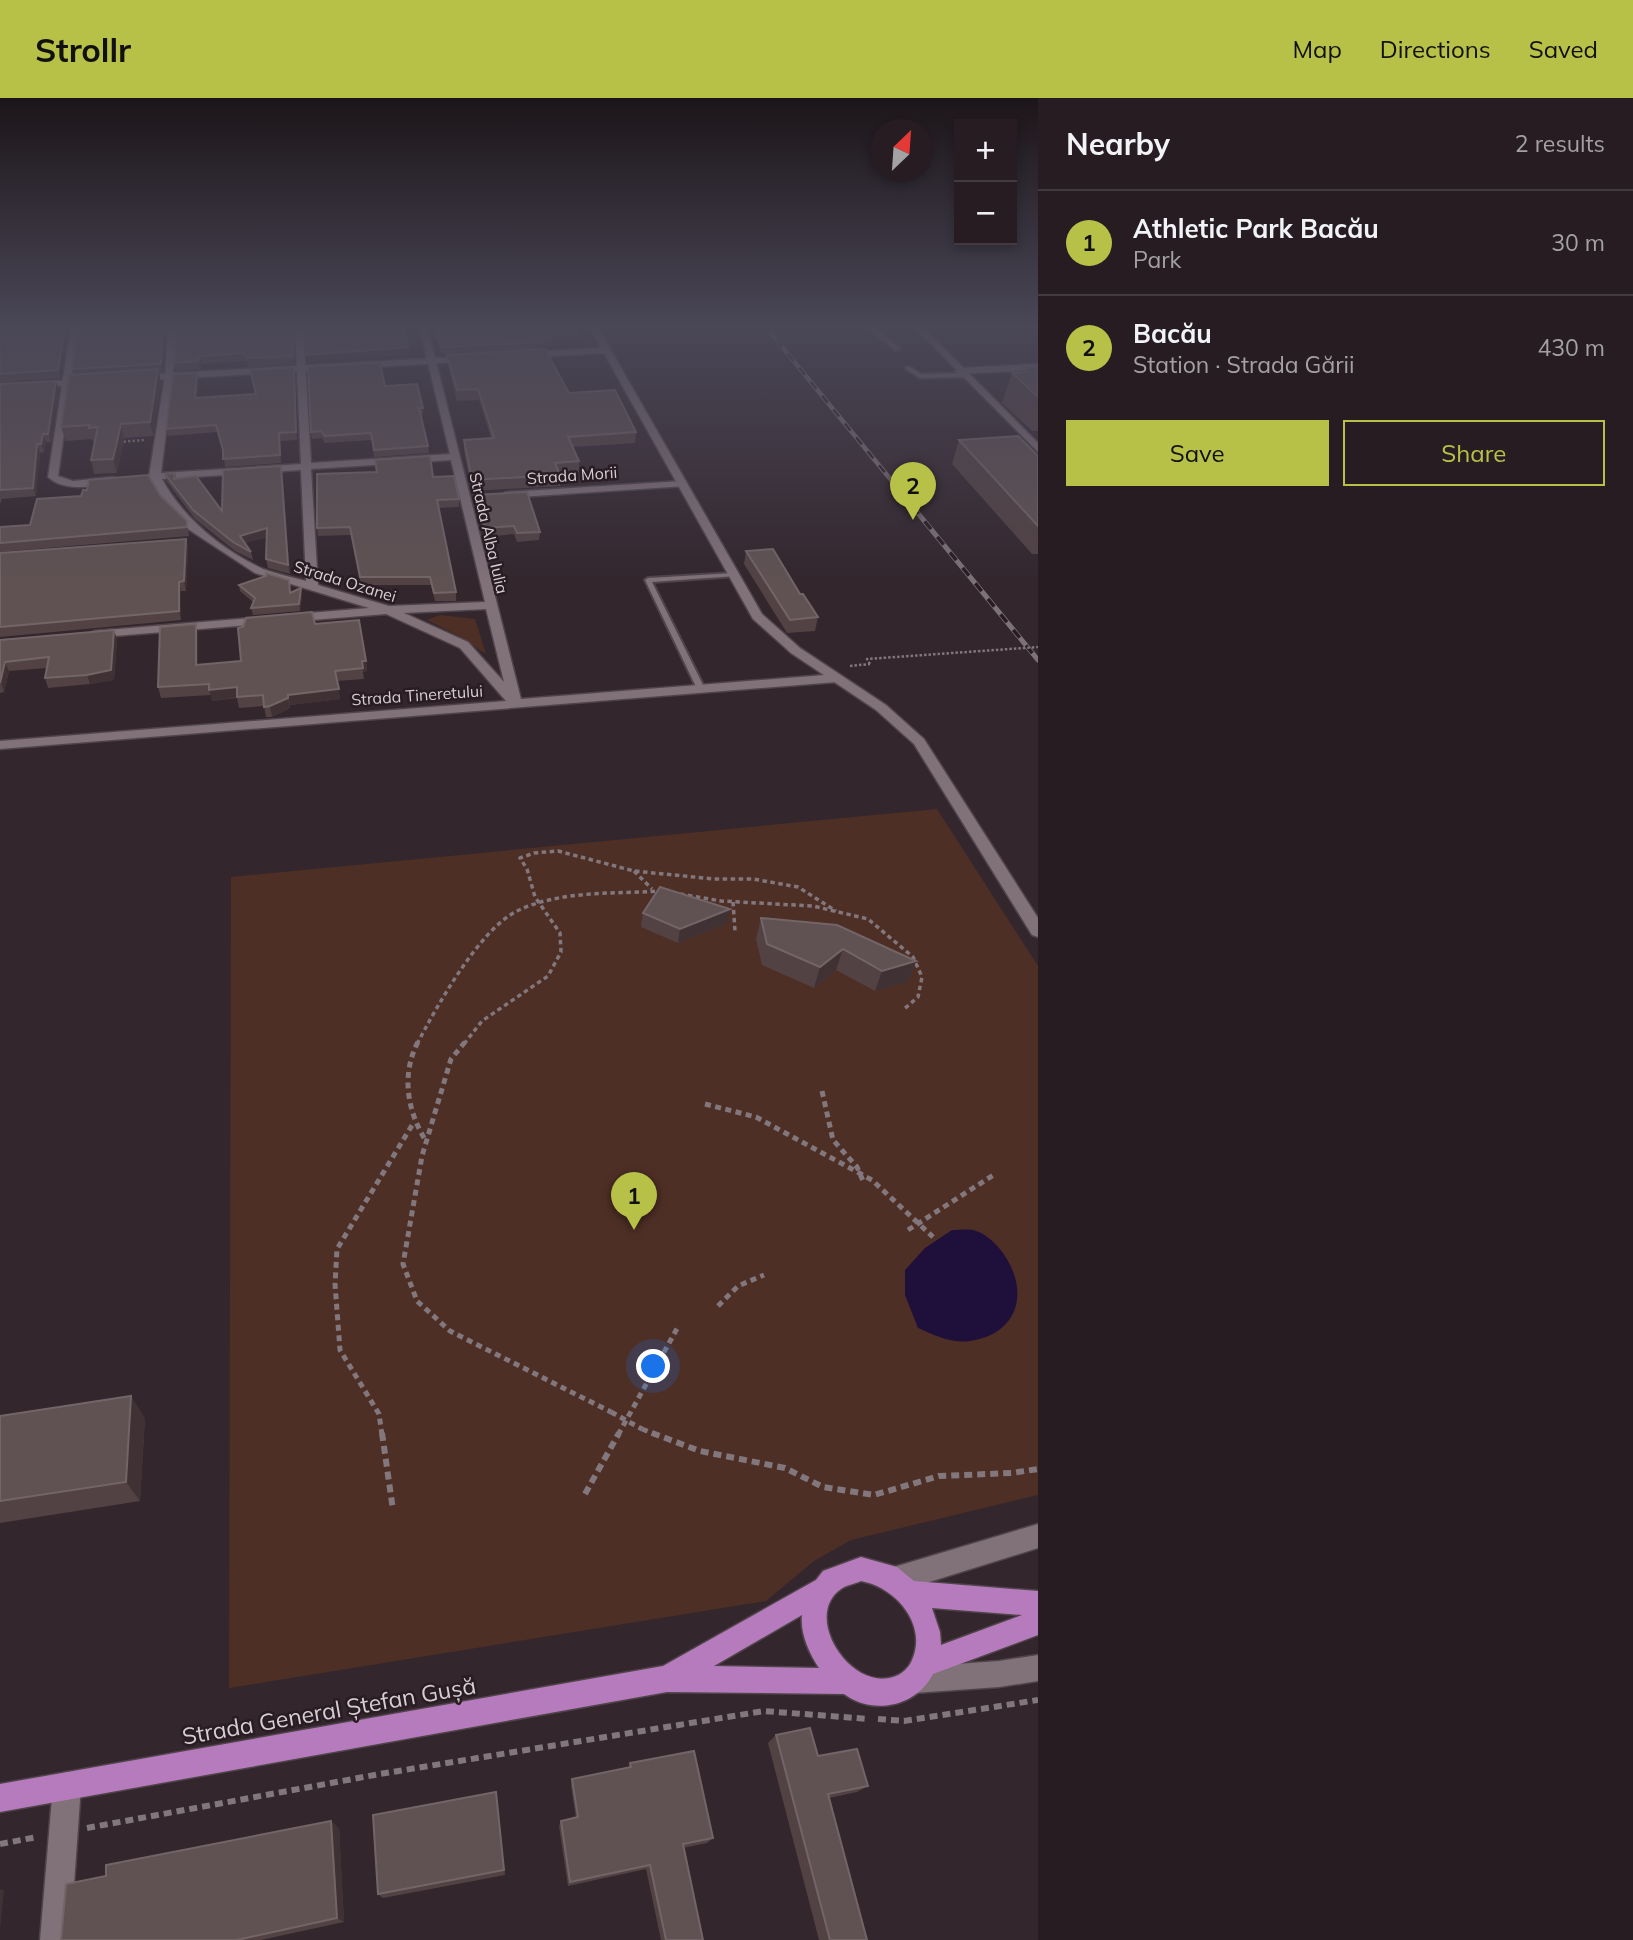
<!DOCTYPE html>
<meta charset="utf-8">
<style>
body{margin:0;font-family:Mulish,sans-serif;background:#32292f;color:#f1f3f6}
.controls{position:absolute;right:21px;top:21px;display:grid;overflow:hidden;border-radius:0px;box-shadow:0 4px 10px #0003}
.controls button{width:63px;height:63px;display:grid;place-items:center;padding:0;border:0;border-bottom:2px solid #423a40;background:#261c22;color:#f1f3f6;font:35px sans-serif}
.compass{position:absolute;left:870px;top:21px;width:63px;height:63px;border-radius:50%;background:#261c22;box-shadow:0 4px 10px #0003;rotate:25deg}
.you{position:absolute;left:654px;top:1269px;width:24px;height:24px;margin:-18px;border:5px solid #fff;border-radius:50%;background:#1a73e8;box-shadow:0 0 0 10px #1a73e833}
.badge{display:grid;place-items:center;width:46px;height:46px;border-radius:50%;background:#b8c147;color:#111;font-size:23px;font-weight:700}
.pin{position:absolute;translate:-50% -58px;filter:drop-shadow(0 2px 4px #0008)}
.pin::after{content:'';position:absolute;top:37px;width:24px;height:21px;background:inherit;clip-path:polygon(0 0,100% 0,50% 100%)}
.list{margin:0;padding:0;list-style:none}
h2{display:flex;justify-content:space-between;align-items:center;height:91px;margin:0;padding:0 28px;font-size:30px}
h2 small{font-size:23px;font-weight:400;color:#a4a1a5}
.list li{display:grid;grid-template-columns:46px 1fr auto;gap:21px;align-items:center;box-sizing:border-box;height:105px;padding:0 28px;border-top:2px solid #423a40}
.list b{display:block;font-size:26px;white-space:nowrap}
.list p{margin:0;font-size:23px;white-space:nowrap;color:#a4a1a5}
.list em{font-size:23px;font-style:normal;color:#a4a1a5}
.actions{display:flex;gap:14px;padding:21px 28px}
.actions a{flex:1;padding:16px 0;border:2px solid #b8c147;border-radius:0px;text-align:center;font-size:24px;color:#b8c147}
.actions .main{background:#b8c147;color:#111}
.map{position:relative;flex:none;width:1038px;height:1842px;overflow:hidden}
header{display:flex;align-items:center;gap:42px;box-sizing:border-box;height:98px;padding:0 35px;background:#b8c147;color:#111}
header strong{font-size:33px}
nav{display:flex;gap:38px;margin-inline-start:auto;font-size:24px}
main{display:flex}
aside{flex:1;background:#261c22}
.map>svg:first-child{display:block}
</style>
<header>
<strong>Strollr</strong>
<nav><a>Map</a><a>Directions</a><a>Saved</a></nav>
</header>
<main>
<div class="map">
<svg width="1038" height="1842" viewBox="0 0 1038 1842">
<rect width="100%" height="100%" fill="#33262d"/>
<g fill="#4e2f26">
<polygon points="440,517 475,521 486,556 459,538 427,522"/>
<polygon points="937,711 1038,868 1038,1397 851,1442 814,1463 766,1503 229,1590 231,779"/>
</g>
<path fill="#1f103b" d="M952 1132C958 1132 967 1131 973 1132 986 1135 996 1146 1003 1155 1030 1193 1019 1236 970 1243 952 1246 934 1237 918 1230L905 1197V1172L925 1150Z"/>
<g fill="none" stroke-linecap="round" stroke-linejoin="round">
<defs>
<g id="service">
<polygon points="868,228 873,228 899,250 899,252 895,252 875,236"/>
<polygon points="906,269 910,269 921,276 964,275 967,277 964,279 920,280 906,271"/>
<polygon points="734,475 737,477 736,478 652,484 705,591 701,593 698,593 645,482 648,480"/>
</g>
<g id="minor">
<path d="M71 228H79L58 378 73 383 112 379 116 380V384C95 388 65 395 48 379Z"/>
<path d="M168 228H176L173 278 161 375 301 366 295 228H303L311 365 450 356 419 228H427L521 601 837 576 843 580 837 584 0 651V643L506 603 460 550 386 516 90 540 88 537 94 533 369 510 255 475 188 431 164 404 149 378 165 278ZM451 362 485 504 389 508 318 487 311 371ZM301 372 306 483C292 479 277 476 263 471 222 452 183 420 162 381ZM486 511 504 584 468 544 404 515Z"/>
<polygon points="1038,266 1038,272 959,276 955,273 959,270"/>
<polygon points="682,383 686,384 686,388 506,400 501,397 506,394"/>
<polygon points="67,1674 77,1678 81,1688 70,1842 40,1842 53,1688 57,1678"/>
</g>
<g id="tertiary">
<polygon points="589,228 597,228 762,516 800,550 886,607 924,641 1038,820 1038,839 1032,837 914,646 876,612 791,555 753,521 604,255 524,260 520,257 524,254 601,250"/>
<polygon points="472,258 475,263 136,283 132,280 136,277"/>
<polygon points="94,281 95,283 91,286 0,292 0,286"/>
<polygon points="1038,1426 1038,1450 894,1495 885,1491 881,1482 885,1473 894,1469"/>
<polygon points="1038,1557 1038,1583 999,1589 914,1595 905,1591 901,1582 905,1573 914,1569 999,1563"/>
</g>
<polygon id="secondary" points="913,228 922,228 1038,345 1038,354"/>
<path id="primary" d="M861 1459 897 1469 914 1483 1038 1493V1537L933 1576C917 1608 874 1618 844 1596L667 1594 0 1714V1686L663 1568 816 1482 823 1473ZM861 1483C895 1489 928 1526 912 1562 909 1570 901 1577 893 1579 850 1593 802 1518 841 1491 846 1487 855 1486 861 1483ZM932 1510 1022 1517 941 1547 940 1534ZM802 1517C800 1535 809 1555 819 1570L714 1568Z"/>
</defs>
<use href="#service" stroke="#50444a" stroke-width="4"/>
<use href="#minor" stroke="#50444a" stroke-width="3"/>
<use href="#tertiary" stroke="#50444a" stroke-width="3"/>
<use href="#secondary" stroke="#50444a" stroke-width="3"/>
<use href="#primary" stroke="#50444a" stroke-width="3"/>
<g stroke="#82777d" stroke-width="2.5" stroke-dasharray="2.5 2" stroke-linecap="butt">
<polyline points="119,344 145,342"/>
<polyline points="850,568 870,566"/>
</g>
<g stroke="#82777d" stroke-width="3.5" stroke-dasharray="4.5 3.5" stroke-linecap="butt">
<polyline points="634,773 652,791"/>
<polyline points="680,796 721,803 813,808 868,821 913,859 922,879 918,899 903,912"/>
<polyline points="733,804 735,833"/>
<path d="M417 946C437 908 479 832 517 813 560 792 615 796 661 793"/>
<polyline points="464,946 482,923 548,878 561,854 560,835 535,799 527,771 520,760 534,755 558,753 634,773 714,781 753,781 798,789 836,813"/>
</g>
<g stroke="#82777d" stroke-width="5" stroke-dasharray="6 4.5" stroke-linecap="butt">
<path d="M418 944C401 976 407 1013 426 1043"/>
<polyline points="465,944 451,961 422,1058 403,1166 417,1203 450,1233 611,1314"/>
<polyline points="822,993 833,1042 857,1069 864,1085"/>
<polyline points="705,1006 756,1019 872,1082 933,1139"/>
<polyline points="908,1132 995,1076"/>
<polyline points="718,1208 738,1188 764,1177"/>
<polyline points="642,1331 657,1337"/>
<polyline points="382,1337 379,1316 340,1252 335,1186 337,1151 414,1024"/>
<polyline points="618,1337 679,1227"/>
</g>
<g stroke="#82777d" stroke-width="6" stroke-dasharray="8 5" stroke-linecap="butt">
<polyline points="382,1335 393,1412"/>
<polyline points="652,1335 700,1353 785,1370 823,1389 874,1397 939,1378 1012,1375 1038,1371"/>
<polyline points="585,1396 619,1335"/>
<polyline points="878,1621 904,1623 1038,1602"/>
<polyline points="87,1730 380,1676 764,1613 869,1621"/>
<polyline points="0,1746 37,1739"/>
</g>
<use href="#service" fill="#817179" fill-rule="evenodd"/>
<use href="#minor" fill="#817179" fill-rule="evenodd"/>
<use href="#tertiary" fill="#817179" fill-rule="evenodd"/>
<use href="#secondary" fill="#817179" fill-rule="evenodd"/>
<use href="#primary" fill="#b57bbc" fill-rule="evenodd"/>
<defs>
<polyline id="rail-far1" points="765,228 914,410"/>
<polyline id="rail" points="912,408 1038,562"/>
</defs>
<use href="#rail-far1" stroke="#7d7278" stroke-width="4.5"/>
<use href="#rail" stroke="#7d7278" stroke-width="5"/>
<use href="#rail-far1" stroke="#291c23" stroke-width="2.5" stroke-dasharray="9" stroke-linecap="butt"/>
<use href="#rail" stroke="#291c23" stroke-width="3.5" stroke-dasharray="10" stroke-linecap="butt"/>
<polyline stroke="#82777d" stroke-width="2.5" stroke-dasharray="2.5 2" stroke-linecap="butt" points="870,566 867,561 1038,549"/>
<polyline stroke="#82777d" stroke-width="5" stroke-dasharray="6 4.5" stroke-linecap="butt" points="611,1314 642,1331"/>
</g>
<g fill="#524244">
<polygon points="0,228 68,228 60,280 0,284"/>
<polygon points="165,228 163,274 159,274 161,285 153,338 124,340 117,375 94,376 91,362 95,344 93,344 92,341 66,343 61,329 74,276 72,271"/>
<polygon points="177,228 292,228 294,266 248,269 247,263 202,266 200,271 176,273 174,265"/>
<polygon points="432,228 466,228 466,231 580,234 580,241 551,244 551,248 539,248 539,251 445,257 441,255"/>
<polygon points="447,257 569,295 636,334 635,345 573,349 579,363 579,374 560,376 560,388 472,393 464,353 464,342 491,340 479,302 457,303 448,267"/>
<polygon points="1038,269 1038,333 1032,333 1002,305 1012,275 1023,275 1024,270"/>
<polygon points="294,270 297,342 280,343 281,365 225,369 223,354 217,334 168,338 166,331 197,275 199,282 197,300 255,296 250,272"/>
<polygon points="0,286 59,291 51,344 46,344 44,354 40,355 36,398 2,401 0,406"/>
<polygon points="385,288 423,310 423,317 420,317 428,348 429,355 374,359 372,342 325,345 322,340 312,341 311,334"/>
<polygon points="959,342 1038,358 1038,456 1032,456 952,366"/>
<polygon points="175,375 176,381 222,413 282,376 290,476 268,470 266,461 267,439 245,445 251,454 253,462 235,453 195,421 167,384 165,376"/>
<polygon points="433,379 459,401 459,409 439,410 456,494 456,503 435,503 431,487 361,487 351,437 318,438 317,430"/>
<polygon points="160,397 187,423 189,438 0,454 0,429 30,427"/>
<polygon points="474,397 540,434 539,442 517,444 514,436 485,439 474,405"/>
<polygon points="186,441 188,450 186,493 181,493 181,522 0,539 0,455"/>
<polygon points="746,453 800,496 818,519 815,533 787,535 744,466"/>
<polygon points="239,487 302,497 300,513 253,517 251,510 253,504 240,493"/>
<polygon points="196,526 198,536 198,567 241,563 315,526 366,563 367,573 363,574 364,581 337,583 340,601 290,607 290,610 272,619 266,619 264,608 239,610 237,600 212,603 211,597 161,600 158,589"/>
<polygon points="114,532 117,542 114,582 90,586 48,590 45,580 47,570 9,573 4,594 0,595 0,542"/>
<polygon points="643,815 727,825 678,845 641,829"/>
<polygon points="761,820 916,863 908,884 875,893 836,872 814,890 762,867 756,841"/>
<polygon points="0,1318 145,1320 140,1403 0,1425"/>
<polygon points="776,1637 818,1658 868,1688 857,1694 829,1700 867,1842 819,1842 768,1645"/>
<polygon points="630,1665 713,1740 707,1745 683,1750 703,1842 661,1842 646,1771 568,1788 559,1728 561,1723 576,1720 571,1688 572,1681 628,1670"/>
<polygon points="496,1694 505,1777 383,1800 378,1796"/>
<polygon points="339,1730 344,1824 261,1842 61,1842 106,1778"/>
</g>
<g fill="#403134">
<polygon points="65,228 68,228 60,280 58,272"/>
<polygon points="163,228 165,228 163,274 161,266"/>
<polygon points="580,234 580,241 551,244 551,240 549,237"/>
<polygon points="408,249 409,257 308,265 307,257"/>
<polygon points="201,258 202,266 200,271 198,263"/>
<polygon points="158,271 161,285 153,338 150,324"/>
<polygon points="197,275 199,282 196,307 195,300"/>
<polygon points="56,283 59,291 51,344 48,336"/>
<polygon points="121,326 124,340 117,375 113,361"/>
<polygon points="43,336 46,344 44,354 41,346"/>
<polygon points="37,346 40,355 36,398 33,390"/>
<polygon points="281,368 282,376 290,476 288,467"/>
<polygon points="267,430 269,439 241,446 240,438"/>
<polygon points="186,441 188,450 186,493 184,483"/>
<polygon points="179,484 181,493 181,522 179,513"/>
<polygon points="301,490 302,497 300,513 299,506"/>
<polygon points="196,526 198,536 198,578 196,567"/>
<polygon points="114,532 117,542 114,582 90,586 87,577"/>
<polygon points="362,563 366,563 367,573 363,574"/>
<polygon points="5,564 9,573 4,594 1,585"/>
<polygon points="237,589 239,599 212,603 209,592"/>
<polygon points="339,591 340,601 290,607 288,597"/>
<polygon points="288,600 290,610 272,619 270,608"/>
<polygon points="730,811 727,825 678,845 680,831"/>
<polygon points="843,851 836,872 814,890 820,869"/>
<polygon points="916,863 908,884 875,893 882,873"/>
<polygon points="131,1298 145,1320 140,1403 126,1384"/>
<polygon points="331,1723 339,1730 344,1824 337,1820"/>
<polygon points="0,1791 4,1792 0,1832"/>
</g>
<g fill="#605253" stroke="#736567" stroke-width="2">
<polygon points="0,228 65,228 58,272 0,276"/>
<polygon points="78,228 163,228 161,266 72,271"/>
<polygon points="177,228 292,228 293,258 247,260 245,255 201,258 198,263 174,265"/>
<polygon points="305,228 403,228 408,249 307,257"/>
<polygon points="434,228 466,228 466,231 508,228 577,228 580,234 549,237 551,240 538,241 539,244 444,249 441,247"/>
<polygon points="545,251 569,295 615,292 636,334 568,339 579,363 555,365 560,377 472,382 464,342 494,340 478,291 457,292 447,257"/>
<polygon points="380,265 385,288 417,286 423,310 419,310 428,348 374,352 371,335 325,338 321,333 311,334 308,269"/>
<polygon points="1038,269 1038,299 1012,275 1028,274 1024,270"/>
<polygon points="294,270 296,334 279,335 280,357 223,361 223,352 216,327 166,331 173,277 197,275 195,300 256,296 250,272"/>
<polygon points="158,271 150,324 121,326 113,361 91,362 98,329 89,330 90,327 61,329 69,277"/>
<polygon points="56,283 48,336 43,336 41,346 37,346 33,390 0,392 0,286"/>
<polygon points="1018,338 1038,358 1038,428 959,342"/>
<polygon points="430,358 433,379 454,378 459,401 437,402 456,494 434,495 430,479 360,479 350,429 317,430 317,376 377,374 375,362"/>
<polygon points="281,368 288,467 266,461 267,430 240,438 251,454 233,444 193,412 165,376 175,375 174,381 196,378 222,413 223,372"/>
<polygon points="148,377 160,397 187,423 187,429 0,445 0,429 30,427 37,401 81,398 83,392 87,392 89,382"/>
<polygon points="527,394 540,434 517,435 514,428 485,430 474,397"/>
<polygon points="186,441 184,483 179,484 179,513 0,529 0,455"/>
<polygon points="773,451 800,496 803,496 818,519 790,522 746,453"/>
<polygon points="266,475 289,482 290,495 301,490 299,506 251,510 255,500 239,487 266,478"/>
<polygon points="312,514 315,526 359,522 366,563 362,563 363,570 335,573 339,591 288,597 288,600 270,608 264,609 263,597 237,599 237,589 209,592 209,586 158,589 160,529 196,526 196,567 241,563 238,530 243,529 246,520"/>
<polygon points="114,532 111,572 87,577 45,580 49,559 5,564 0,585 0,542"/>
<polygon points="660,789 730,811 680,831 643,815"/>
<polygon points="761,820 837,827 916,863 882,873 843,851 820,869 767,846"/>
<polygon points="131,1298 126,1384 0,1403 0,1318"/>
<polygon points="810,1630 818,1658 857,1651 868,1688 828,1696 867,1842 830,1842 776,1637"/>
<polygon points="694,1653 713,1740 683,1746 703,1842 666,1842 650,1767 570,1784 561,1723 578,1719 572,1681 631,1669 630,1665"/>
<polygon points="496,1694 504,1772 378,1796 373,1717"/>
<polygon points="331,1723 337,1820 237,1842 61,1842 66,1786 106,1778 106,1767"/>
</g>
<linearGradient id="sky" x2="0" y2="1"><stop stop-color="#1c1519"/><stop offset="0.47" stop-color="#4a4757"/><stop offset="1" stop-color="#4a4757" stop-opacity="0"/></linearGradient>
<rect width="1038" height="486" fill="url(#sky)"/>
<g text-anchor="middle" stroke-width="5" stroke-linejoin="round" paint-order="stroke">
<g font-size="16" fill="#d7ced3" stroke="#291c23">
<text transform="translate(572 377) rotate(-4)" y="6">Strada Morii</text>
<text transform="translate(489 435) rotate(77)" y="6">Strada Alba Iulia</text>
<text transform="translate(345 483) rotate(17)" y="6">Strada Ozanei</text>
<text transform="translate(417 597) rotate(-4)" y="6">Strada Tineretului</text>
</g>
<g font-size="23" fill="#d7ced3" stroke="#291c23">
<text transform="translate(329 1613) rotate(-10)" y="8">Strada General Ștefan Gușă</text>
</g>
</g>
</svg>
<div class="controls">
<button>+</button>
<button>−</button>
</div>
<svg class="compass" viewBox="-18 -18 36 36"><path d="M0-13l5 13h-10z" fill="#e53935"/><path d="M0 13l5-13h-10z" fill="#a4a1a5"/></svg>
<div class="you"></div>
<div class="pin badge" style="left:634px;top:1132px">1</div>
<div class="pin badge" style="left:913px;top:422px">2</div>
</div>
<aside>
<h2>Nearby<small>2 results</small></h2>
<ul class="list">
<li><span class="badge">1</span><div><b>Athletic Park Bacău</b><p>Park</p></div><em>30 m</em></li>
<li><span class="badge">2</span><div><b>Bacău</b><p>Station · Strada Gării</p></div><em>430 m</em></li>
</ul>
<div class="actions"><a class="main">Save</a><a>Share</a></div>
</aside>
</main>
